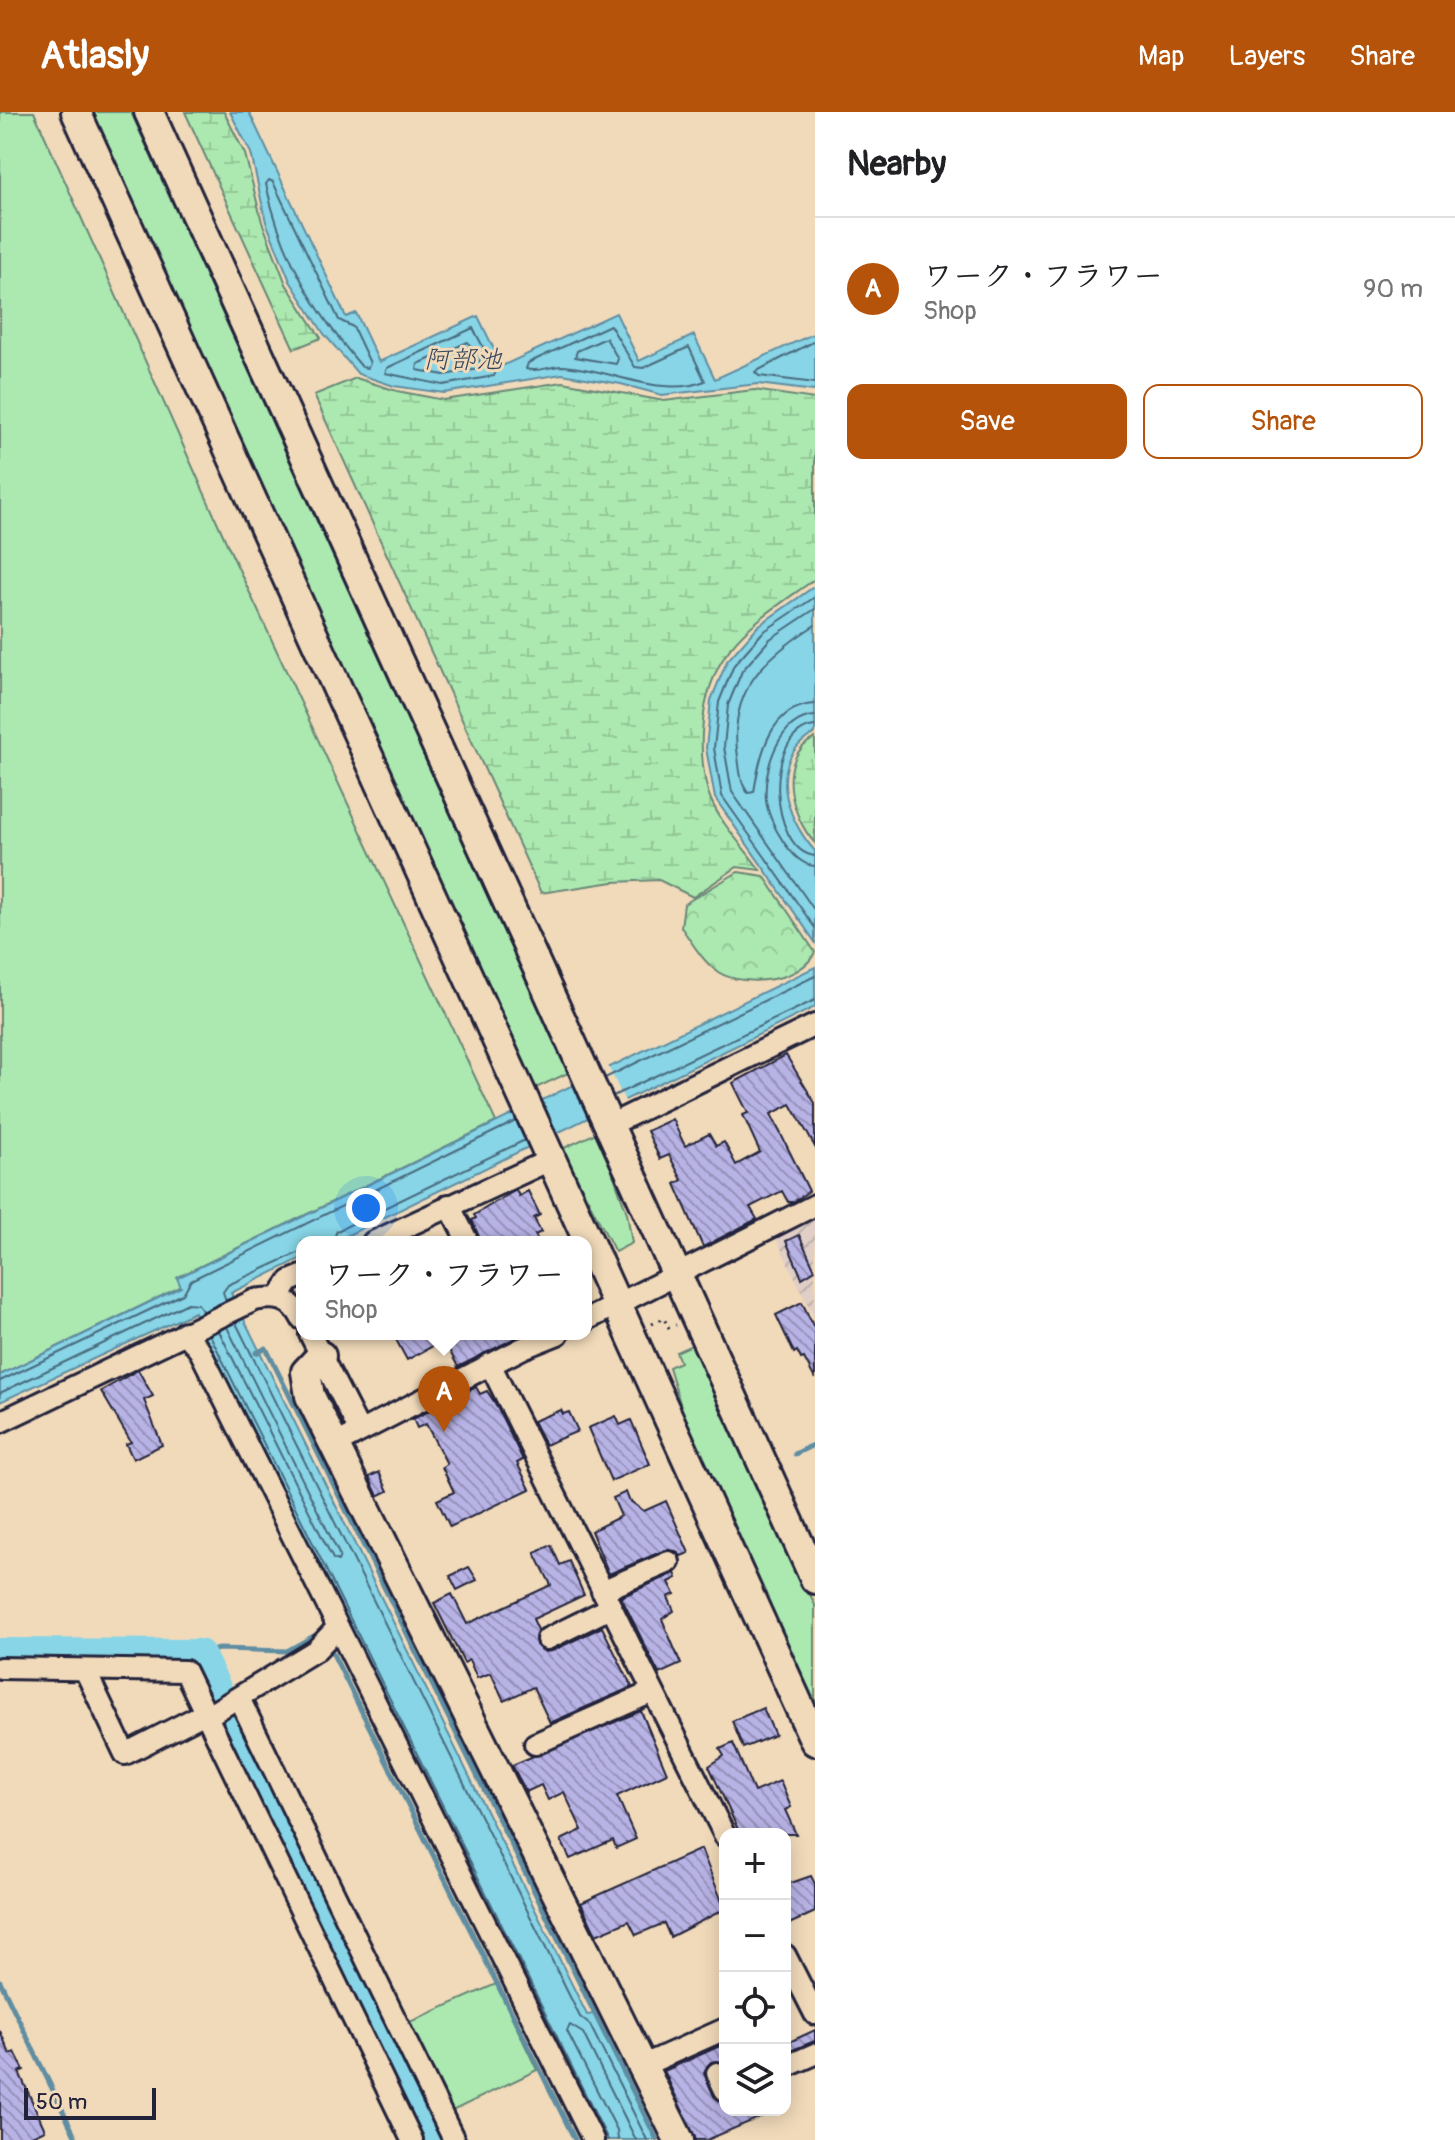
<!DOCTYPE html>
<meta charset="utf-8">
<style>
body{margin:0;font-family:Pangolin,"Klee One",sans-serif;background:#f6f6f6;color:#202124}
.controls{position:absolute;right:24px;bottom:24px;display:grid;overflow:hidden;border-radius:16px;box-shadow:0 4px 20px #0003}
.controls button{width:72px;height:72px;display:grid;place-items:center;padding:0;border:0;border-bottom:2px solid #e0e0e0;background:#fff;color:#202124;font:40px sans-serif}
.scale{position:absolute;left:24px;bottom:20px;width:132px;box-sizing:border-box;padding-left:8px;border:4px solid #22223b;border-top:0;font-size:22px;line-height:28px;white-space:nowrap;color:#22223b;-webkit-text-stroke:6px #f1daba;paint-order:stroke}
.you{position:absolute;left:366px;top:1096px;width:28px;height:28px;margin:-20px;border:6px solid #fff;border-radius:50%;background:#1a73e8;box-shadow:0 0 0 12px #1a73e833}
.badge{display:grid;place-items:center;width:52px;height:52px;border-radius:50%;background:#b45309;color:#fff;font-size:26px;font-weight:700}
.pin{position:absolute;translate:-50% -66px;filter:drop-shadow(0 2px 4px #0008)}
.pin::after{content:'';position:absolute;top:42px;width:28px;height:24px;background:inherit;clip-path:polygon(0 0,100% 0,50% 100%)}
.popup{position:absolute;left:296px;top:1124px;width:296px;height:104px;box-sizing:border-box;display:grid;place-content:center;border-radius:16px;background:#fff;filter:drop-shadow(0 2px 6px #0005);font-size:26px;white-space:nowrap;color:#757577}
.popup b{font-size:30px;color:#202124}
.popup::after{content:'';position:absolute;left:50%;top:100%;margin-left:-16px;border:16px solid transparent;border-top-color:#fff}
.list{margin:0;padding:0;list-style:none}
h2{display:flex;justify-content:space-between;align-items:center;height:104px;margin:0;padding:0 32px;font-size:34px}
h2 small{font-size:26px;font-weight:400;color:#757577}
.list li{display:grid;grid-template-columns:52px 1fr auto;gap:24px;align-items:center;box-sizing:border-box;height:144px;padding:0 32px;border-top:2px solid #e0e0e0}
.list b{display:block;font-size:30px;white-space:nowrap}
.list p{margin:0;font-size:26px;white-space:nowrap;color:#757577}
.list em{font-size:26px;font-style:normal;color:#757577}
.actions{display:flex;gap:16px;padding:24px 32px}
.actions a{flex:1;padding:18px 0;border:2px solid #b45309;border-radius:16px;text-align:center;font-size:28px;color:#b45309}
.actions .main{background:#b45309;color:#fff}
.icon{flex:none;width:44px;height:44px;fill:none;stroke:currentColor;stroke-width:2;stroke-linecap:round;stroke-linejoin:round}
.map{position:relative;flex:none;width:815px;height:2028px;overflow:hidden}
header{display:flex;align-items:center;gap:48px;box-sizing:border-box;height:112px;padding:0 40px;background:#b45309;color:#fff}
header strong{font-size:38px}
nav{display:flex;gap:44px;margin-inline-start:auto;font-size:28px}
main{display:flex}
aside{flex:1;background:#fff}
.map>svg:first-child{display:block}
</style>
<header>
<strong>Atlasly</strong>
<nav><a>Map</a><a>Layers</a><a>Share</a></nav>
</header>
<main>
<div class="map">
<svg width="815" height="2028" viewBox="0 0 815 2028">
<defs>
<pattern id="industrial-furrows" width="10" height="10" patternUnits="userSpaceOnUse" patternTransform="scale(2)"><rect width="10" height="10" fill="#e0cec7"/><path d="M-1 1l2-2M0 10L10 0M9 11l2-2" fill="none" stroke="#c0b1ac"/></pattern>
<pattern id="forest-crowns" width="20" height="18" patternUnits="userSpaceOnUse" patternTransform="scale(2)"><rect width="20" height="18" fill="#ace9b0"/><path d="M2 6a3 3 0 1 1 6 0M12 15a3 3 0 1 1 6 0" fill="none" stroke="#94c898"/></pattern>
<pattern id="wetland-marsh" width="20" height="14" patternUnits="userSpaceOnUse" patternTransform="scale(2)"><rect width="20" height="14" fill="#ace9b0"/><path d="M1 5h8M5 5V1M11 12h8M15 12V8" fill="none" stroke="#94c898"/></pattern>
<pattern id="building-back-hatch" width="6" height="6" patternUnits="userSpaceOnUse" patternTransform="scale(2)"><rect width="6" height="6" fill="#b8b3e5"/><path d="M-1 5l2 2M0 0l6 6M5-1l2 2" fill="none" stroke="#9591bb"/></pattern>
</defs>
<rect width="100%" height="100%" fill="#f1daba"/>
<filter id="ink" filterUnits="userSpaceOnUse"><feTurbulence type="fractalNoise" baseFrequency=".0125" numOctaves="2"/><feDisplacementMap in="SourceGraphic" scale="16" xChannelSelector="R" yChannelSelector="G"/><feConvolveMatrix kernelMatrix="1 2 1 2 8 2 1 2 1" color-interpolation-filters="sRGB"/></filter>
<g filter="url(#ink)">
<polygon fill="url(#industrial-furrows)" points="815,1100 815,1207 773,1120"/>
<g fill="#ace9b0" stroke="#678676" stroke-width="2">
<polygon points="0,0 34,0 228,434 496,1010 178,1165 182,1174 0,1263"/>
<polygon points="92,0 131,0 568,961 536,976"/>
<polygon points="598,1020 627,1101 632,1131 615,1140 562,1037"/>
<polygon points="694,1232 815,1493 815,1604 691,1327 669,1255 680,1250 676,1240"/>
<polygon points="496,1872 537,1958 446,2002 403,1913"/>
</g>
<path fill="url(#forest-crowns)" stroke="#678676" stroke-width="2" d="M738 760 764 764 815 840C802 870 743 876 718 860 703 850 691 829 681 815L684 792Z"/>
<g fill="url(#wetland-marsh)" stroke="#678676" stroke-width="2">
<polygon points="185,0 224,0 245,42 262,110 286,172 321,226 294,237"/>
<path d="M356 266 397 279 444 288 563 270 664 289 754 278 815 287V467C751 513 707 535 702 621 701 641 703 669 711 688 721 712 745 736 760 758L737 755 693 785 659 768 613 770 541 781 314 283Z"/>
<path d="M815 626V731C791 706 775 645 815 626Z"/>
</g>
<g fill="#87d5e6" stroke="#5f8da2" stroke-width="2">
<polygon points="230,0 249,0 346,205 356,201 379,250 478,204 502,254 616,201 639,249 694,223 715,267 815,221 815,279 758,272 662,283 621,272 562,262 444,281 394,274 358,262 324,222 290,169 266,110 251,41"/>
<path d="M815 474V621C766 647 785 706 815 739V830L715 686 706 636 711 588 727 549 758 514Z"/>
<polygon points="815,855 815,895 334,1130 302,1130 302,1146 231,1181 587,1903 594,1902 656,2028 602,2028 199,1220 195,1200 0,1290 0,1263 181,1175 177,1166"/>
</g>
<polygon fill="#f1daba" points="607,952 626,991 593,1007 574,968"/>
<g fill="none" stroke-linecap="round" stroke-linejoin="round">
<g stroke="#4a6a7f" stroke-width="2">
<path d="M269 68 273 70 339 208 353 215 370 251 368 256 362 255C315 200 281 143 266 72Z"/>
<path d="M610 213 635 255 643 256 689 235 705 269C660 287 609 256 562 254 550 254 537 261 526 257L528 251Z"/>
<polygon points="473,216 496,259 494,264 443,273 385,261 387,256"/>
<polygon points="606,226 618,247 616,252 575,245 577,239"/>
<polyline points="815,229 755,260 759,264 815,271"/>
<polygon points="468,230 481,252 479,257 444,263 417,258 418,252"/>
<polyline points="815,485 763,520 734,553 719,590 714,636 722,684 815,816"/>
<polyline points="815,497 770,527 742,559 728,593 724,635 732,680 815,799"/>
<path d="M815 513C765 545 727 579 738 645 740 658 740 671 748 681L754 680C760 644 769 594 815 592"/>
<path d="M815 604C779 606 763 657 766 688 768 709 792 753 815 754"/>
<path d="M815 614C762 620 770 739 815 744"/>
<polyline points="605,966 815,864"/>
<polyline points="613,984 815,888"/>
<polyline points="332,1130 337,1119 525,1028"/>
<polyline points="226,1189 223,1180 228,1173 302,1139"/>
<polyline points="236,1211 580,1905 590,1913 647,2028"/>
<polyline points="219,1219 333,1447 338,1449 340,1444 227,1215"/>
<polyline points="210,1223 608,2028"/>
<polyline points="0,1269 183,1182 191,1168 516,1009"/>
<polyline points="0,1281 188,1191 198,1192 203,1199"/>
<polyline points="618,2028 617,2018 567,1919 570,1913 583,1921 636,2028"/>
</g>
<g stroke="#5f8da2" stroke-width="5">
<polyline points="256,1241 266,1236 657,2028"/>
<polyline points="795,1342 815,1332"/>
<polyline points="328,1532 575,2028"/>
<polyline points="199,1543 218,1537 287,1539 314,1524 321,1525"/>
<polyline points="0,1869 77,2028"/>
</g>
<polyline stroke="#87d5e6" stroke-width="32" points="0,1542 199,1543 436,2028"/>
</g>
<g fill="url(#building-back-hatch)" stroke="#22223b" stroke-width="2">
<polygon points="786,943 815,991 815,1035 791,992 771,1002 809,1079 793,1090 788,1090 782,1079 750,1095 757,1107 703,1135 675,1072 682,1068 669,1043 660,1047 647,1019 672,1007 685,1034 709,1022 716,1034 724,1030 736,1053 760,1040 743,1003 748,1001 733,971"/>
<polygon points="516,1078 519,1084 528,1079 540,1103 534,1106 541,1120 535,1123 539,1130 481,1130 472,1108 476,1106 474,1103"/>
<polygon points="799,1123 815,1158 802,1166 786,1129"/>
<polygon points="802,1190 815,1218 815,1267 804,1246 801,1247 797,1239 794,1241 776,1203"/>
<polygon points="393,1222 523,1222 458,1255 444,1228 407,1248"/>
<polygon points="138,1258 153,1284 144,1288 162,1333 133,1347 126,1332 131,1330 101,1279"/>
<polygon points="476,1275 480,1282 487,1279 495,1291 523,1348 517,1351 530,1377 450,1415 437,1388 454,1380 442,1355 447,1352 426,1312 417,1316 413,1307"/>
<polygon points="561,1298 563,1302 569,1300 578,1319 545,1333 533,1309"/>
<polygon points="616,1304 620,1313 631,1308 650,1352 611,1369 588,1316"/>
<polygon points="379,1360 388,1379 378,1384 369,1365"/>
<polygon points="626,1380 629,1388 644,1399 666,1389 689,1441 681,1444 676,1439 665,1438 609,1462 591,1419 621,1404 613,1386"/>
<polygon points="551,1433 560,1453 569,1449 584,1483 533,1507 538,1518 536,1533 545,1540 552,1539 602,1515 632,1575 550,1611 533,1575 504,1589 491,1561 477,1566 469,1548 464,1551 434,1491 452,1482 467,1512 551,1473 535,1441"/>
<polygon points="469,1455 477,1468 457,1478 450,1464"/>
<polygon points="675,1461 677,1466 669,1470 675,1482 668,1485 674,1499 662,1507 681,1552 659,1562 621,1485"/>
<polygon points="763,1596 775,1623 743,1636 732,1609"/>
<polygon points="641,1599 667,1661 617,1684 636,1727 616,1736 613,1728 570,1747 561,1728 582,1718 564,1680 548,1688 541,1673 526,1680 512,1653"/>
<polygon points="733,1631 754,1680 780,1669 791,1695 785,1698 796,1722 740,1722 709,1654 724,1644 720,1637"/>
<polygon points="701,1737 725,1797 670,1825 664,1811 636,1823 629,1809 596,1823 581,1791"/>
<polygon points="811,1764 815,1772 815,1800 785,1814 785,1773"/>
<polygon points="815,1918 815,1929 785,1941 785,1932"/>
<polygon points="0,1919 10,1942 15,1940 24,1958 19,1960 45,2018 23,2028 0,2028"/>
<polygon points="722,1933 725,1951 711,1950 704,1961 714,1984 725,1991 725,1998 777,1998 707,2028 696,2028 664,1959"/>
</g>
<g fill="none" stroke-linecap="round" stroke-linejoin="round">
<defs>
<g id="street">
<polyline points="610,1013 815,913"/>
<polyline points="449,1093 468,1130"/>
<polyline points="373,1130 550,1048"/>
<polyline points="279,1185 290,1169 302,1164"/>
<polyline points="586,1208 815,1093"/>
<polyline points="185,1220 200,1239 338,1515 316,1538 206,1605"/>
<polyline points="310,1222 359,1318"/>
<polyline points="490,1252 725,1724"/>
<path d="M0 1310 255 1188C276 1184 292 1186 302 1207"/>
<polyline points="334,1333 523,1236 558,1222"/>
<polyline points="602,1479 669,1450"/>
<polyline points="338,1515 593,2028"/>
<polyline points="547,1527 610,1496"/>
<polyline points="0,1556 185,1559 412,2028"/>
<polyline points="85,1558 125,1642 205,1601"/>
<polyline points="239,1586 454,2028"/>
<polyline points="535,1632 652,1580"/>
<polyline points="785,1843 815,1902"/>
<polyline points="642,1954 725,1917"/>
<polyline points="785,1955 815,1942"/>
<polyline points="717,1961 725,1978"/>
</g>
<g id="secondary">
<polyline points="76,0 815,1629"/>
<polyline points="149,0 815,1467"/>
<polyline points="321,1244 306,1260 310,1284 679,2028"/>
</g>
</defs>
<use href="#street" stroke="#22223b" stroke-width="26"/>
<use href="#secondary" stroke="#22223b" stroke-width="34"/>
<polyline stroke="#22223b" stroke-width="3" stroke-dasharray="2 6" stroke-linecap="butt" points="652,1212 664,1206 668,1216 676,1213"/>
<use href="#street" stroke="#f1daba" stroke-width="20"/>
<use href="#secondary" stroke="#f1daba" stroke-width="28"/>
</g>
</g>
<g text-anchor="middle" stroke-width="6" stroke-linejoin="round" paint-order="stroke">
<g font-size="26" font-style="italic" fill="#36465d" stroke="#f1daba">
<text x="463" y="256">阿部池</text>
</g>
</g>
</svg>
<div class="controls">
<button>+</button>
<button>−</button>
<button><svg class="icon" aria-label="locate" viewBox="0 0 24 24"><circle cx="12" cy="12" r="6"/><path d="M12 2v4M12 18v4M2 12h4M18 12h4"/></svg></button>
<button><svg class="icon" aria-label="layers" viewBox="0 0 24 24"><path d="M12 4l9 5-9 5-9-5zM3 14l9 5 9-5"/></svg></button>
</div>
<div class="scale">50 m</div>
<div class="you"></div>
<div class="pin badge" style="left:444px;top:1320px">A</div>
<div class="popup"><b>ワーク・フラワー</b>Shop</div>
</div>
<aside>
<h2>Nearby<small></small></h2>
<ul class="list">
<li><span class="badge">A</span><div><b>ワーク・フラワー</b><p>Shop</p></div><em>90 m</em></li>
</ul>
<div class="actions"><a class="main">Save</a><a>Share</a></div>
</aside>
</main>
